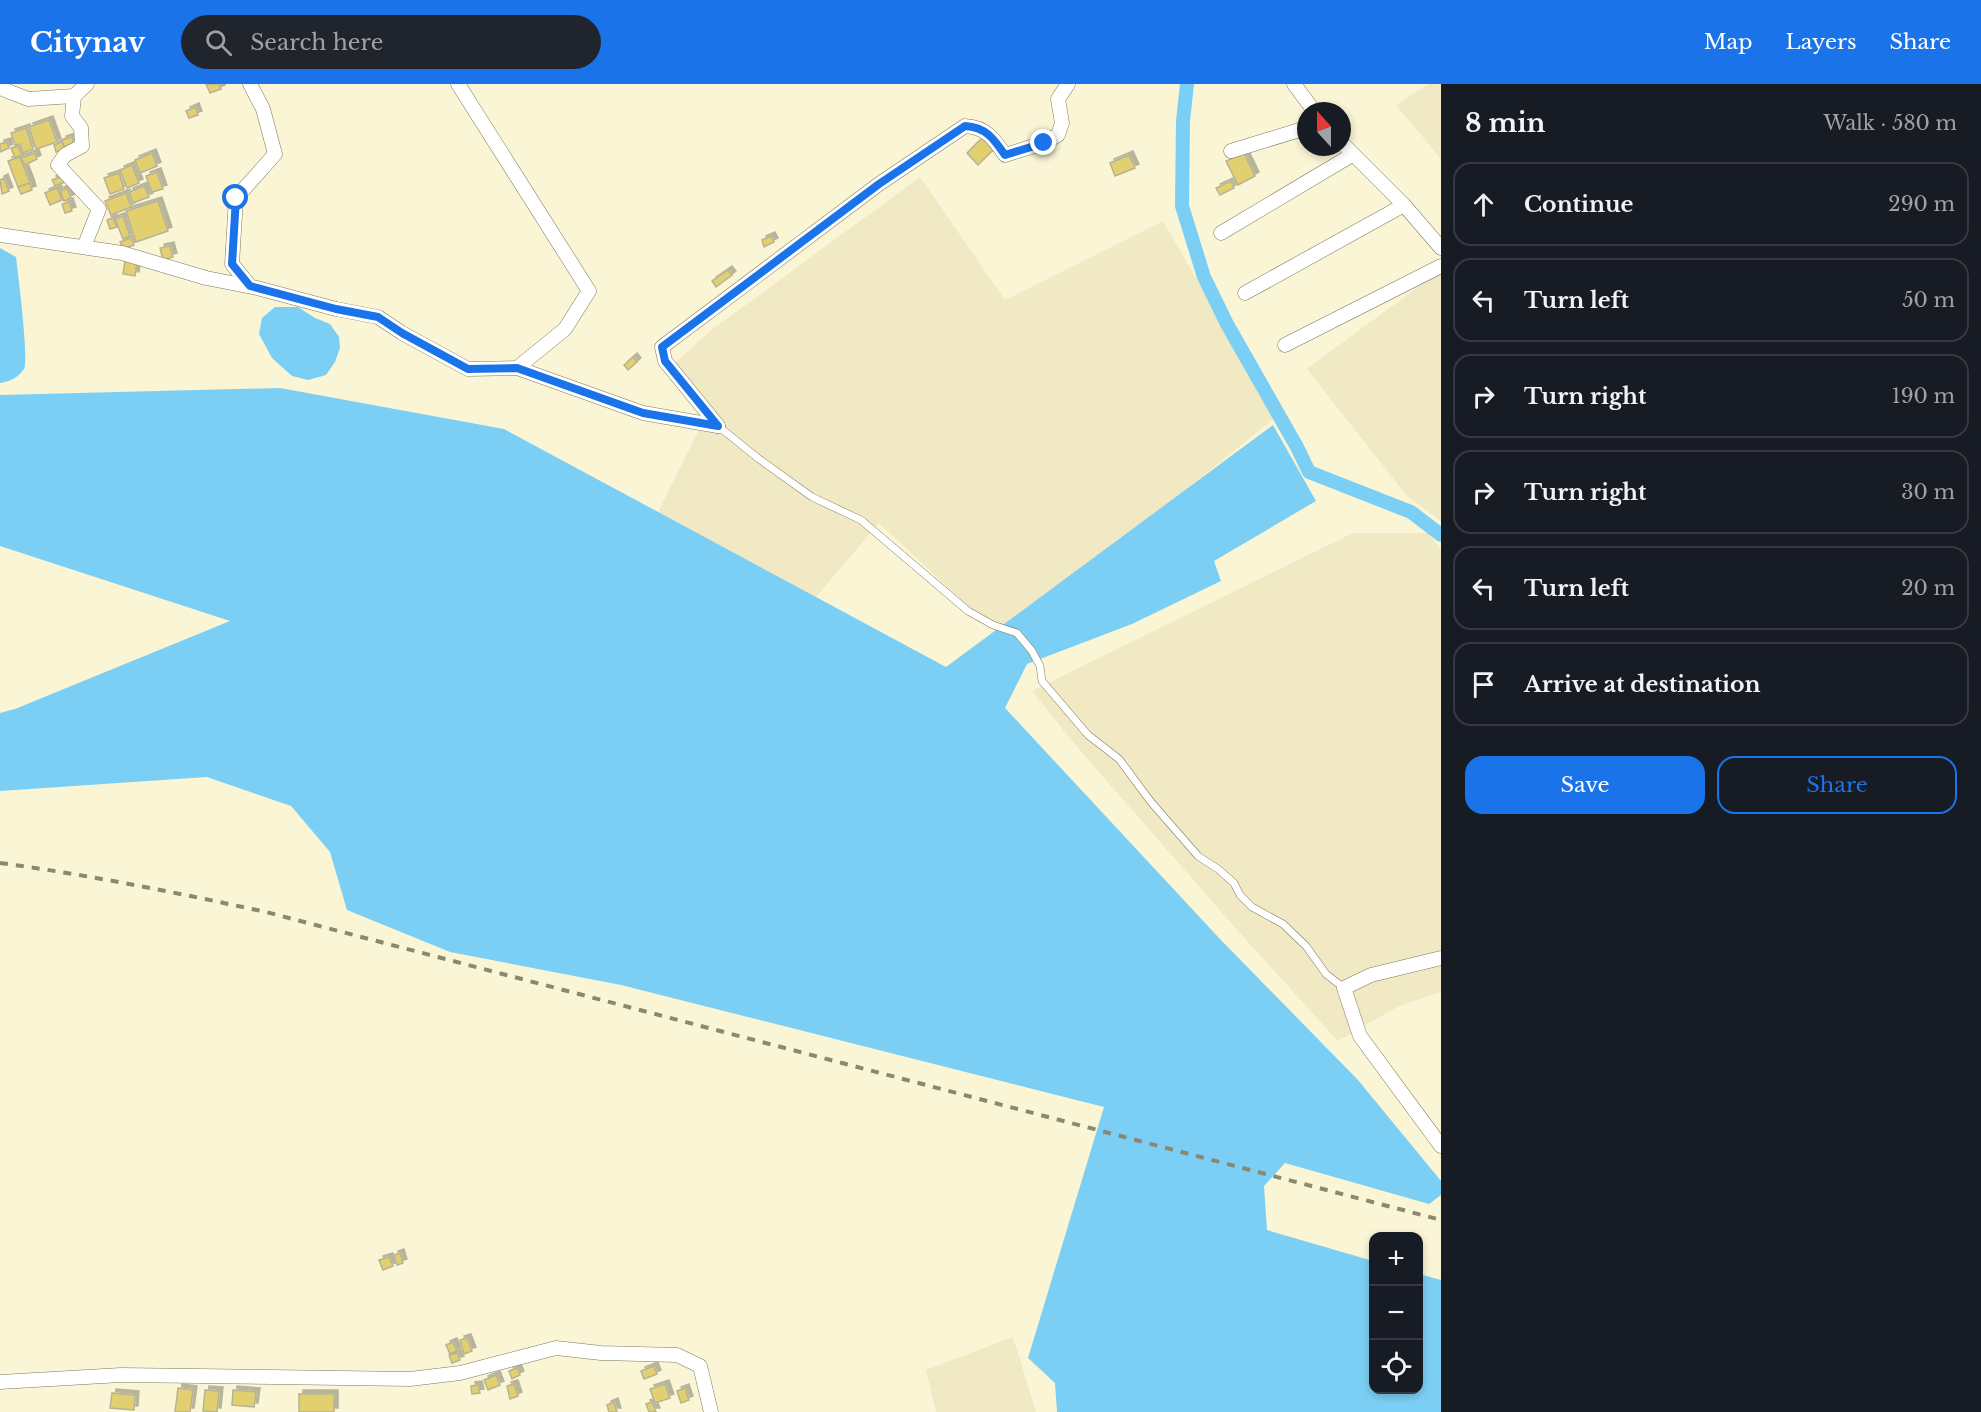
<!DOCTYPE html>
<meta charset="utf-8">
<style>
body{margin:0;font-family:"Libre Baskerville",serif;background:#20242c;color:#f1f3f6}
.controls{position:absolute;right:18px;bottom:18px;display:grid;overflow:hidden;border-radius:12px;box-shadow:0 3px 9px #0003}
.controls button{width:54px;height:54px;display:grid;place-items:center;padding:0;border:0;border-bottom:2px solid #363941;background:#171b24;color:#f1f3f6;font:30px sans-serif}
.compass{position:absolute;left:1297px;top:18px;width:54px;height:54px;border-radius:50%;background:#171b24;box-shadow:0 3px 9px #0003;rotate:339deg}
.stop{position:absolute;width:18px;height:18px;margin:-14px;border:4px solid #1a73e8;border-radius:50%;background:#fff}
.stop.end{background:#1a73e8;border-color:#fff;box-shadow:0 2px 6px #0008}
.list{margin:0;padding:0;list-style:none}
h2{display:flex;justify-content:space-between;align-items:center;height:78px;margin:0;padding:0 24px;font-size:26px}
h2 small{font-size:20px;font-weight:400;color:#9ea1a6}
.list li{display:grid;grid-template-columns:39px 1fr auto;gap:18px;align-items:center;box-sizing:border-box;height:84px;margin:0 12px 12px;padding:0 12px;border:2px solid #363941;border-radius:18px}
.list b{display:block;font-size:22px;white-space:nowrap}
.list em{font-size:20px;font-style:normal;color:#9ea1a6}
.actions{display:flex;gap:12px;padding:18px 24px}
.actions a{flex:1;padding:14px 0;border:2px solid #1a73e8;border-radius:18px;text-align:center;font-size:21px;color:#1a73e8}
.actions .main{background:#1a73e8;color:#fff}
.icon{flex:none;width:33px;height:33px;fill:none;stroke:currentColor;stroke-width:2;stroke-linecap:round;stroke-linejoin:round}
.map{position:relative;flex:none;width:1441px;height:1328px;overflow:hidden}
header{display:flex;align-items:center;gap:36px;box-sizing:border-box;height:84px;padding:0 30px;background:#1a73e8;color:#fff}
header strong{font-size:28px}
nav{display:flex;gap:33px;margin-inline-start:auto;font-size:21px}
.search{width:420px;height:54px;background:#20242c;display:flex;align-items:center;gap:15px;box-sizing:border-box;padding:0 21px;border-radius:33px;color:#9ea1a6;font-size:22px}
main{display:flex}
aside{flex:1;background:#171b24}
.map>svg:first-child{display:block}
</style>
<header>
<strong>Citynav</strong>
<div class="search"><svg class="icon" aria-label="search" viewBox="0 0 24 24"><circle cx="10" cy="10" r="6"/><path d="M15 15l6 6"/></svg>Search here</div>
<nav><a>Map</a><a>Layers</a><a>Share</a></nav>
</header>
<main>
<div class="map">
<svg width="1441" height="1328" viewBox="0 0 1441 1328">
<defs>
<filter id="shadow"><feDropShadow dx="4" dy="-4" stdDeviation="0" flood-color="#0004"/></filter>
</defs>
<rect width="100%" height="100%" fill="#faf5d5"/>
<g fill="#f0e9c3">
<polygon points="1429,0 1441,0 1441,75 1396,21"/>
<polygon points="920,93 1005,216 1163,137 1276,333 1002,554 879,439 815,514 657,430 704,336 671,282 713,245"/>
<polygon points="1441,186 1441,437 1407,412 1307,285"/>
<polygon points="1353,449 1429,449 1441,466 1441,908 1397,923 1338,957 1246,856 1077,663 1032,607"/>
<polygon points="1013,1253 1036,1328 936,1328 926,1286"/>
</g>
<g fill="#7ccff4">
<path d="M0 164 16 173C18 190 29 275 24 285 19 293 9 298 0 299Z"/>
<polygon points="275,223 298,223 315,234 330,240 339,253 340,264 335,278 326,291 308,296 292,292 272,274 259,250 262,234"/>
<polygon points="280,304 504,345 946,583 1273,341 1316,417 1214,477 1221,497 1132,540 1027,580 1005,624 1220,855 1358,996 1441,1097 1441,1111 1429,1120 1285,1079 1264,1102 1267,1146 1373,1177 1374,1306 1418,1306 1419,1190 1441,1196 1441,1328 1057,1328 1055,1299 1028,1274 1104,1023 621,901 450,868 347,826 330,768 291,722 207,693 0,707 0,629 15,625 230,537 0,462 0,311"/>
</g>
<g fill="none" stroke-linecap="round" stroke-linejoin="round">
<polyline stroke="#7ccff4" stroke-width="14" points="1187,0 1183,37 1182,122 1204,193 1227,240 1297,363 1309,388 1411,428 1441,451"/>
</g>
<g fill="#e2d06f" stroke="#b8b294" stroke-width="1.5" filter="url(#shadow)">
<polygon points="206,0 219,0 221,5 210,9"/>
<polygon points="195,23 198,31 189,34 186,27"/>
<polygon points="49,36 57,58 36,65 29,43"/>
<polygon points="26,44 33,65 23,69 20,60 15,61 11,49"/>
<polygon points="72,53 74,59 64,63 62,56"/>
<polygon points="983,53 994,65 978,81 967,69"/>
<polygon points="7,58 9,64 0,68 0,60"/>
<polygon points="62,58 65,65 56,68 54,61"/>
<polygon points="18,62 22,71 15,74 11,64"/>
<polygon points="35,69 37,75 25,81 21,74"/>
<polygon points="152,69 157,82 140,89 135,76"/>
<polygon points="1244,69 1255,92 1238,101 1226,77"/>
<polygon points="1129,71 1135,84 1115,92 1110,79"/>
<polygon points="20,73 30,99 18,103 8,77"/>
<polygon points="132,81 139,99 127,104 120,86"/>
<polygon points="157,88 163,105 152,108 146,92"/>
<polygon points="119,89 124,105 110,110 104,94"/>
<polygon points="63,92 65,98 55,102 52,96"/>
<polygon points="4,94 9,107 2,110 0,96"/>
<polygon points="1231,97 1234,104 1220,111 1216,104"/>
<polygon points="30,99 32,106 21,110 18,103"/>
<polygon points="144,102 149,113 133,119 129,108"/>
<polygon points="57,104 62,116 50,121 45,109"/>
<polygon points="67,104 71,114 64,117 60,107"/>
<polygon points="126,109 131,123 111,131 105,117"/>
<polygon points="158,117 168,147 136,158 126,127"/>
<polygon points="69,118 72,127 65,129 62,120"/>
<polygon points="123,132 130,152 123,155 115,135"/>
<polygon points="113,134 117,143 110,145 107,136"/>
<polygon points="771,152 774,158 764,163 762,156"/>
<polygon points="131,154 134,161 123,165 120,158"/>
<polygon points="170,162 173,173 163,176 160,164"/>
<polygon points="125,176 137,178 135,192 123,190"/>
<polygon points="728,186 732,191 716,203 712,197"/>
<polygon points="633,273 637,278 628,286 624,281"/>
<polygon points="400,1169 403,1179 397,1181 394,1171"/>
<polygon points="389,1173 393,1182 383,1186 379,1176"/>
<polygon points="467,1254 472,1267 464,1270 460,1256"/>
<polygon points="453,1258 457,1267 450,1270 446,1261"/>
<polygon points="457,1269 460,1276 452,1279 449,1271"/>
<polygon points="654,1282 657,1290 644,1295 641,1287"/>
<polygon points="517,1284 520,1291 512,1295 509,1287"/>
<polygon points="496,1291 500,1301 488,1306 484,1296"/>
<polygon points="514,1300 518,1312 510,1315 507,1302"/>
<polygon points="665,1300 670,1314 655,1319 650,1305"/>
<polygon points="478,1301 480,1309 472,1310 471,1302"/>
<polygon points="178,1304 193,1306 190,1328 175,1328"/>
<polygon points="685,1304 689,1316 681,1319 677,1307"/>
<polygon points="205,1306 219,1307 217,1328 203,1327"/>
<polygon points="233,1306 256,1308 254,1323 232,1321"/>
<polygon points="112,1309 135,1311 134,1326 110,1324"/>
<rect x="299" y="1310" width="35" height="18"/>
<polygon points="614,1318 617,1328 609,1328 607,1321"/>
<polygon points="652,1318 656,1328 649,1328 646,1320"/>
</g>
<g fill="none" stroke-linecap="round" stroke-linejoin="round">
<defs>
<polyline id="service" points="718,342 759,375 812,413 861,436 968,527 993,541 1017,549 1032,567 1040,582 1042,597 1088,651 1119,675 1151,718 1198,772 1218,785 1234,799 1240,811 1252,823 1283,840 1306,862 1326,890 1344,904"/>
<g id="minor">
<polyline points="458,0 589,207 565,245 517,284"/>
<polyline points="1294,0 1314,27"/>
<polyline points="0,4 28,15 74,12 87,0"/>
<polyline points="74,12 72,32 81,44 82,62 65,71 58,81 99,125 84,163"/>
<polyline points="1342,59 1404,121 1441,164"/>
<polyline points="1231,67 1306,44"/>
<polyline points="1221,149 1352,71"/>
<polyline points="0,151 122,169 206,194 257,204 336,225 378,233 402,249 468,285 517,284 643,329 718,342"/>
<polyline points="250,202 232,180 236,114 275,70 263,25 250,0"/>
<polyline points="1245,209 1404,121"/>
<polyline points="1285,261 1441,182"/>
<path d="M718 342 665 277 662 263 879 100 965 42C986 43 994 55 1005 71L1044 59 1058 51 1062 39 1058 15 1068 0"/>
<polyline points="1441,874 1371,891 1344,904 1360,952 1441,1062"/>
<polyline points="0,1298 121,1291 410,1295 460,1289 556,1264 601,1269 677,1271 700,1282 711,1328"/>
</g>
</defs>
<use href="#service" stroke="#7e795c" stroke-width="8"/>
<use href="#minor" stroke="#7e795c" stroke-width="15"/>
<use href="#service" stroke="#fff" stroke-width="7"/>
<use href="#minor" stroke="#fff" stroke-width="14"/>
<path stroke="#8a8772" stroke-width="4" stroke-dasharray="8 8" stroke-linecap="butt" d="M0 779C90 791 178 809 266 828L1441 1136"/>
</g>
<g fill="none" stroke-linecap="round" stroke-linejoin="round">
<path stroke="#1a73e8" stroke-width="8" d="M236 114 232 180 250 202 336 225 378 233 402 249 468 285 517 284 643 329 718 342 665 277 662 263 879 100 965 42C986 43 994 55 1005 71L1044 59"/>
</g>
</svg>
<div class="controls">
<button>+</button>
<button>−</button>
<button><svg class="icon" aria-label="locate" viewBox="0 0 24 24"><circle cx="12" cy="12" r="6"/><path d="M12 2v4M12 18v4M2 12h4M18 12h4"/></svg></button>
</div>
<svg class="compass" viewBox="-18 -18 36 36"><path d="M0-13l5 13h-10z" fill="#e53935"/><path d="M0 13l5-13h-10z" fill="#9ea1a6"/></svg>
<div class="stop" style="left:236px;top:114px"></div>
<div class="stop end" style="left:1044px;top:59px"></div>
</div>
<aside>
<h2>8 min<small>Walk · 580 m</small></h2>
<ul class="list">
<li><svg class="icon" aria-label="ahead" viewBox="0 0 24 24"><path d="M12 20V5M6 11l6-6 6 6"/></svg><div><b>Continue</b></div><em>290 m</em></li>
<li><svg class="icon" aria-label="left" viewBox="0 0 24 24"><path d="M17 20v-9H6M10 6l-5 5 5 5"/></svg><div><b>Turn left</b></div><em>50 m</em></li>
<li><svg class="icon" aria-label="right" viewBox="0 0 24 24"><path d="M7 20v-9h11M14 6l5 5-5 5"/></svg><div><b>Turn right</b></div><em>190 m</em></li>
<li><svg class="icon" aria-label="right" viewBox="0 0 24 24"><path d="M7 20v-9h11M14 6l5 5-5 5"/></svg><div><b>Turn right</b></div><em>30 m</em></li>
<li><svg class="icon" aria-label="left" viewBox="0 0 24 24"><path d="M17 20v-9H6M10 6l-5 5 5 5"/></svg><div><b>Turn left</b></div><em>20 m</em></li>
<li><svg class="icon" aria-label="arrive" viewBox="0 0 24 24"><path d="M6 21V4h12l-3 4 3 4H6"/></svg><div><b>Arrive at destination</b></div></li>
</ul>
<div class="actions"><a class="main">Save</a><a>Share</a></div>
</aside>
</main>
